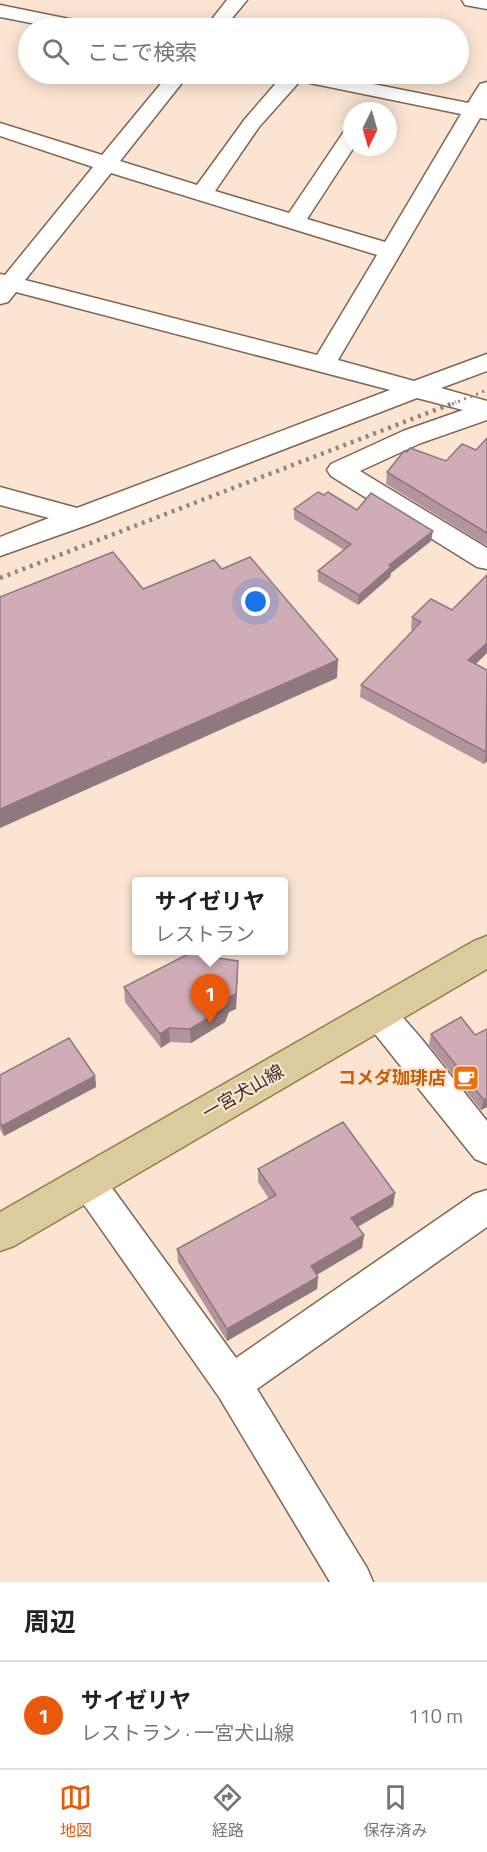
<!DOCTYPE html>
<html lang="ja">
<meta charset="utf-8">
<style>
body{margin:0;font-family:"Titillium Web","Noto Sans JP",sans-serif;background:#f6f6f6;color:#222}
.compass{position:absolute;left:343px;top:102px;width:54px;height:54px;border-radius:50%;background:#fff;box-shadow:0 3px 15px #0003;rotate:185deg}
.you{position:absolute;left:256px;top:602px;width:21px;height:21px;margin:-15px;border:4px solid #fff;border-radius:50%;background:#1a73e8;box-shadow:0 0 0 9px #1a73e833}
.badge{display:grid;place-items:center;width:39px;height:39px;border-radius:50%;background:#ea580c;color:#fff;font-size:20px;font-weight:700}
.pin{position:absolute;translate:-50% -50px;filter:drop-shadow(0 2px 3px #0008)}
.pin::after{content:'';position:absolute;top:32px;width:21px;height:18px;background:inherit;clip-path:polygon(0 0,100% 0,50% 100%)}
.popup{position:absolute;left:132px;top:877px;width:156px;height:78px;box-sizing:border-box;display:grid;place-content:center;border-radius:6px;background:#fff;filter:drop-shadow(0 2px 4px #0005);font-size:20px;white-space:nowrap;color:#767676}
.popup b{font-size:22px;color:#222}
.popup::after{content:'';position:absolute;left:50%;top:100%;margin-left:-12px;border:12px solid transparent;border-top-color:#fff}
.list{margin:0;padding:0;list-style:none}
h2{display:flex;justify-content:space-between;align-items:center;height:78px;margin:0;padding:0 24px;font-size:26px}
h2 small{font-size:20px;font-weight:400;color:#767676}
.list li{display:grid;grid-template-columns:39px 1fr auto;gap:18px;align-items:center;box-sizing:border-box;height:108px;padding:0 24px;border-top:2px solid #e0e0e0}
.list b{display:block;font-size:22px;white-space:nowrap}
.list p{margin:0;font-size:20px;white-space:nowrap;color:#767676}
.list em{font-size:20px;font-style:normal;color:#767676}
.icon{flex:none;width:33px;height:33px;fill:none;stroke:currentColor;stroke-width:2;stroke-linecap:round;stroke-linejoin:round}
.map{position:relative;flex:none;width:487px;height:1582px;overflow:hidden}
.search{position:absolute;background:#fff;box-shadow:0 3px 15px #0003;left:18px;right:18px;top:18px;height:66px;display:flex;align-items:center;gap:15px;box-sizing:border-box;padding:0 21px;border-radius:33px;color:#767676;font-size:22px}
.sheet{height:186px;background:#fff}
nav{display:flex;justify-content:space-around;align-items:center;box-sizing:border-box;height:84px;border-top:2px solid #e0e0e0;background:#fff;font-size:16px;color:#767676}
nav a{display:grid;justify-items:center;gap:3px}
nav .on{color:#ea580c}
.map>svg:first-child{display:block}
</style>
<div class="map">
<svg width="487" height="1582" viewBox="0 0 487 1582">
<rect width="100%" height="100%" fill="#fbe4d2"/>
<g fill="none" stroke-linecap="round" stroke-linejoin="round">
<defs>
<g id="minor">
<polygon points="227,0 247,0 224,28 205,28"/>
<polygon points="0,5 84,22 94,28 57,28 0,17"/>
<path d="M169 74H189L120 161 197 185 245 119 284 74H323L468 103 480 84 487 82V119L480 118 338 360 414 381 487 354V371L441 388 487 401V420L421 443 360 471 487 548V569L477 567 331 476 327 470 331 464 403 431 463 410 417 398 90 524 0 556V537L49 518 0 505V487L77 508 390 390 16 292 8 302 0 304V274L5 275 93 167 0 136V123L102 155ZM300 81 461 114 385 242 307 219 354 147 352 128 345 130 289 213 215 191 259 127ZM111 173 377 255 317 355 25 280Z"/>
<polygon points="379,1000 391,1004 420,1037 487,1121 487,1164 475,1159 367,1024 362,1014 367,1004"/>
<polygon points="87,1165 99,1170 236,1358 474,1194 487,1190 487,1227 257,1389 367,1568 373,1582 330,1582 219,1397 75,1192 69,1181 75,1170"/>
</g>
<polygon id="tertiary" points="462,0 487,0 487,9 465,5"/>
<polygon id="primary" points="487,936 487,969 14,1246 0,1251 0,1212 474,941"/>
</defs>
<use href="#minor" stroke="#7e6652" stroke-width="3"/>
<use href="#tertiary" stroke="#7e6652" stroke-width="3"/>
<use href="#primary" stroke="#947e49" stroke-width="3"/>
<use href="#minor" fill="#fff" fill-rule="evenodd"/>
<use href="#tertiary" fill="#fff" fill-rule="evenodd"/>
<use href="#primary" fill="#dccb9d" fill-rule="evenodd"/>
<polyline stroke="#958577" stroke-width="3" stroke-dasharray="2 4.5" stroke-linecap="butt" points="452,404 487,390"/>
<polyline stroke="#958577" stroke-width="4.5" stroke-dasharray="3 5" stroke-linecap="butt" points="0,578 456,402"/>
</g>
<g fill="#b2949d">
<polygon points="487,438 487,546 386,484 387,472 446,461 476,450"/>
<polygon points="324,495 357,510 431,541 391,573 390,577 358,605 318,581 318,571 344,550 294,519 294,509"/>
<polygon points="452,610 476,664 487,670 487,761 484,764 360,697 361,685 413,631 411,629 412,617"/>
<polygon points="217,958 238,976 236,1009 229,1012 225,1022 191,1043 170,1042 161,1048 125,1002 124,987"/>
<polygon points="487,1029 487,1107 481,1110 429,1045 431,1034 475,1035"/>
<polygon points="0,1075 95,1076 96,1087 4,1136 0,1129"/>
<polygon points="258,1169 395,1193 393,1206 358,1227 364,1235 362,1248 316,1275 318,1277 317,1289 227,1341 178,1262 177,1249 269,1199 258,1182"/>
</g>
<g fill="#91787f">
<polygon points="433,531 431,541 391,573 390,577 358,605 359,595 389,565"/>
<polygon points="487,643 487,653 467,673 468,660"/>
<polygon points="338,660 337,678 0,828 0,809"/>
<polygon points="487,751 487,761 484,764 486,752"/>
<polygon points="238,961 236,1009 229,1012 225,1022 191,1043 190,1029"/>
<polygon points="169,1028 170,1042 161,1048 160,1034"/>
<polygon points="95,1076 96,1087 4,1136 2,1126"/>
<polygon points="487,1098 487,1107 481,1110 484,1100"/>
<polygon points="395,1193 393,1206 350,1231 351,1218"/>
<polygon points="364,1235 362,1248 310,1279 311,1266"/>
<polygon points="318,1277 317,1289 227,1341 227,1329"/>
</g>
<g fill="#cfacb6" stroke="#91787f" stroke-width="1.5">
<polygon points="487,438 487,533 387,472 404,451 407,452 410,448 446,461 462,444 476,450"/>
<polygon points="318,492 324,495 328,492 357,510 371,493 433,531 389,565 391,567 359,595 318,571 351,544 294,509"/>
<polygon points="113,552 143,589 214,560 222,569 250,557 338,660 0,809 0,597"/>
<polygon points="487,575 487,643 468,660 487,670 486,752 361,685 421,622 412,617 431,599 452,610"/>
<polygon points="194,951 211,951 217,958 238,961 236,994 229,997 225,1008 190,1029 169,1028 160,1034 124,987"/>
<polygon points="461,1017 475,1035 487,1029 487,1098 484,1100 431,1034"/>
<polygon points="69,1038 95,1076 2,1126 0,1122 0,1075"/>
<polygon points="343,1122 395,1193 351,1218 364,1235 311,1266 318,1277 227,1329 177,1249 276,1195 258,1169"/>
</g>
<defs>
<symbol id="cafe-square" viewBox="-11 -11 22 22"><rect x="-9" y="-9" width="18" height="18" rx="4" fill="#e8710a" stroke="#fbe4d2"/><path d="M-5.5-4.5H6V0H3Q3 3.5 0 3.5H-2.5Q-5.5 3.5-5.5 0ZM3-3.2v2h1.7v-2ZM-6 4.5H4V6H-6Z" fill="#fff"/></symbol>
</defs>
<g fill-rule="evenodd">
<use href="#cafe-square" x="451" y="1063" width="30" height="30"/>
</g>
<g text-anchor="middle" stroke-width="4.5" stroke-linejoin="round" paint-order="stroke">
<g font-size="18" font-weight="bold" fill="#c56008" stroke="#fbe4d2" text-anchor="end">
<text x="446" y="1084">コメダ珈琲店</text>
</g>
<g font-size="18" fill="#392f26" stroke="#fbe4d2">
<text transform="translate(243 1092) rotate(-30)" y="6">一宮犬山線</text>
</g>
</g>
</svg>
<svg class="compass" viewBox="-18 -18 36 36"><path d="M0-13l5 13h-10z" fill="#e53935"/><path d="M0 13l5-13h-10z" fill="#767676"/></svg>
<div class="you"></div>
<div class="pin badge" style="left:210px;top:1024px">1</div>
<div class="popup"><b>サイゼリヤ</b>レストラン</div>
<div class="search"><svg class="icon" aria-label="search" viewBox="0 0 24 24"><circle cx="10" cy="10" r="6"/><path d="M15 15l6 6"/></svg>ここで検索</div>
</div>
<section class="sheet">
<h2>周辺<small></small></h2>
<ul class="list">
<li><span class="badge">1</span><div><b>サイゼリヤ</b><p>レストラン · 一宮犬山線</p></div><em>110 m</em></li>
</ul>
</section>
<nav>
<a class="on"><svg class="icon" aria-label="map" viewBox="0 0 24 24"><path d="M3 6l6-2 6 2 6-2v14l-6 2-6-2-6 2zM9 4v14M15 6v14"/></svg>地図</a>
<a><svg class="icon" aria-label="directions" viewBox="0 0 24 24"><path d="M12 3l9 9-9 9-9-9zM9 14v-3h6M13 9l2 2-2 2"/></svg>経路</a>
<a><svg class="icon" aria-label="saved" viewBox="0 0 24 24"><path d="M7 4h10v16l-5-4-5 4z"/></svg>保存済み</a>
</nav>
